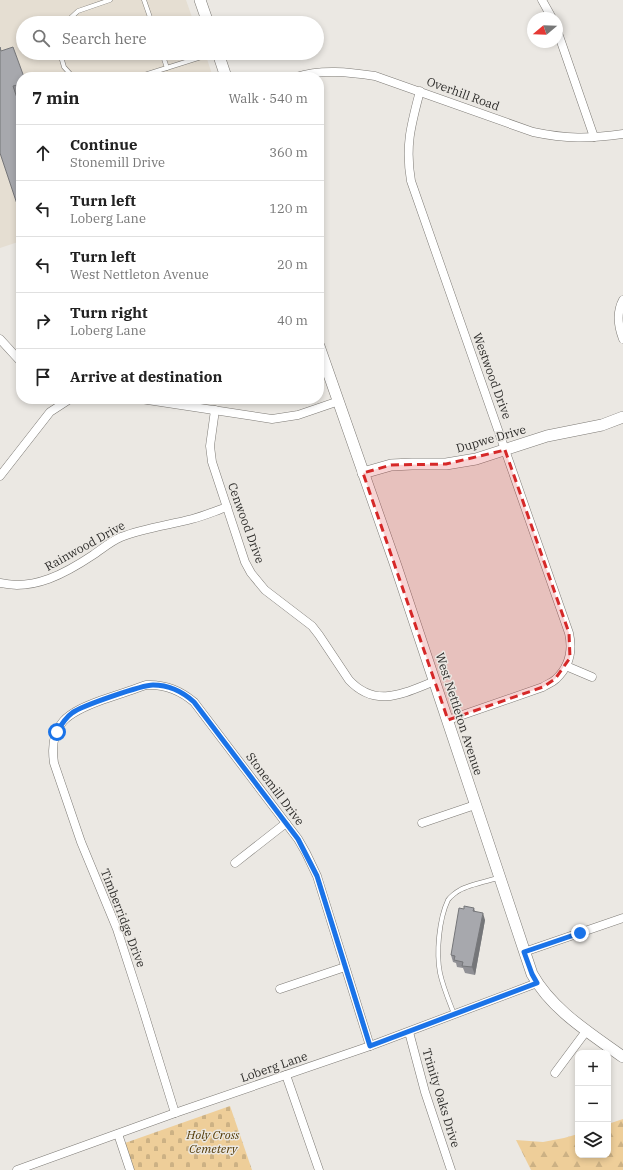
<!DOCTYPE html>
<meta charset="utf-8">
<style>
body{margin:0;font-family:"IBM Plex Serif",serif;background:#f6f6f6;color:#222}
.controls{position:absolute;right:12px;bottom:12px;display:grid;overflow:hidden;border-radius:8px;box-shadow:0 2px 6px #0003}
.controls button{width:36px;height:36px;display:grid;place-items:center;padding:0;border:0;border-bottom:1px solid #e0e0e0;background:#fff;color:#222;font:20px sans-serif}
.compass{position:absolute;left:527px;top:12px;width:36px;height:36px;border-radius:50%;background:#fff;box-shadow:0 2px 6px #0003;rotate:251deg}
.stop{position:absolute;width:12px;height:12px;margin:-9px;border:3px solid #1a73e8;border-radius:50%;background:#fff}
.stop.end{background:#1a73e8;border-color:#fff;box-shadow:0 1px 4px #0008}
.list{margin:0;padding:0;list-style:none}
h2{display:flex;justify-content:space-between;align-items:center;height:52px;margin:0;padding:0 16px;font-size:17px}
h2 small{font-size:13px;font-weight:400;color:#767676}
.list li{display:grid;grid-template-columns:26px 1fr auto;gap:12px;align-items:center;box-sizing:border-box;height:56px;padding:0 16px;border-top:1px solid #e0e0e0}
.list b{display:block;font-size:15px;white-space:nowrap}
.list p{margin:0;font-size:13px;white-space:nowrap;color:#767676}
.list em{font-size:13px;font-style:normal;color:#767676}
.icon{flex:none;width:22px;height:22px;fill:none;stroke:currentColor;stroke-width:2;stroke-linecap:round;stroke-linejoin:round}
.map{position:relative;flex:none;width:623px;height:1170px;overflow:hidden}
.search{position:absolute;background:#fff;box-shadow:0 2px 6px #0003;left:16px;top:16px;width:308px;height:44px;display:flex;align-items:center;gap:10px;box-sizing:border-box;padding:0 14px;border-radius:22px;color:#767676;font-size:15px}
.panel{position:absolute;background:#fff;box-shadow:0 2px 6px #0003;left:16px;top:72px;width:308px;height:332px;border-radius:16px}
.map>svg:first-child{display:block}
</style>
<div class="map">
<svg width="623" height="1170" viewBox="0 0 623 1170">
<defs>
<pattern id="forest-firs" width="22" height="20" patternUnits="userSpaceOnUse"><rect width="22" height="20" fill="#eece99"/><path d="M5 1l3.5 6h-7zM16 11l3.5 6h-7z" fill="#ccb184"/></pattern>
<pattern id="cemetery-stones" width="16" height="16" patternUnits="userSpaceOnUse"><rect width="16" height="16" fill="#eece99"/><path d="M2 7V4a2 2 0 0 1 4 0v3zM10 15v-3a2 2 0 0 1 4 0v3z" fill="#ccb184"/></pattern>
</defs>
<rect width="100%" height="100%" fill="#ebe8e3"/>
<polygon fill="#e5ded2" points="0,0 186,0 194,23 23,23 23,53 205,53 213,77 21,77 21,241 0,248"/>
<polygon fill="url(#forest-firs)" points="623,1119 623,1170 531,1170 516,1140 543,1142 564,1138 578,1134 578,1155 608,1155 608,1124"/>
<polygon fill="url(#cemetery-stones)" points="230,1106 252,1170 134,1170 125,1143"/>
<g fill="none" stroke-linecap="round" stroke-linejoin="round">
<defs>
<g id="lane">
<polyline points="144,0 152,23"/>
<polyline points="65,23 78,11 110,0"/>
<polyline points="60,53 64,67 73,77"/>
<polyline points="162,53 167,68"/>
<polyline points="138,77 214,53"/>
<path d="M454 1014C449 1001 443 987 440 973 436 953 439 919 448 900 450 897 456 892 460 890 468 885 488 881 498 878"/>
</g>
<g id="street">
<polyline points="542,0 552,18"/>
<polyline points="557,30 594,137"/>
<path d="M296 77C321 69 349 72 375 76L533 132C566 139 589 139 623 134"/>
<path d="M420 91C411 125 405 146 411 181L569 633C573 651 570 666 556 679 552 683 547 684 543 687L448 720"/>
<path d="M623 300C616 313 618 326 623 339"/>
<polyline points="0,339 21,362"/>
<polyline points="141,399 272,419 298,415 339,401"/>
<path d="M215 410 210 446 212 462 245 562 251 573 265 590 312 626 319 635 349 680C376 709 404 693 435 681"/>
<polyline points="0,476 50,412 70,399"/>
<path d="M0 583C34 591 66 573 93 555 102 549 111 541 121 537 144 528 169 525 192 519 204 516 215 511 227 507"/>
<polyline points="566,666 592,677"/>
<polyline points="422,823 475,805"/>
<polyline points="235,863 286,823"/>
<polyline points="524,952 623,918"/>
<polyline points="280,989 345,967"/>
<polyline points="409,1032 425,1092 451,1170"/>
<polyline points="555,1073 587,1030"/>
<polyline points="286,1075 319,1170"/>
<path d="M175 1113 141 1003 117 929 81 842 54 763C48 723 69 712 102 700 117 695 132 690 146 685 164 684 180 690 194 702L298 839 306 853 317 876 370 1046"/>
<polyline points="118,1134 130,1170"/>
<polyline points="17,1170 175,1113 370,1046 537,983"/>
</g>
<g id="secondary">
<polyline points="200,0 208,23"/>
<polyline points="218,53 226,77"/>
<path d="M319 346 396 566 532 974C552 1010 590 1033 623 1057"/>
<polyline points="363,473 391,465 412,464 446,464 476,459 547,436 602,425 623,417"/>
</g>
</defs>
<use href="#lane" stroke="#7d7a75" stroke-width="5"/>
<use href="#street" stroke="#7d7a75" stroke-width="9"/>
<use href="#secondary" stroke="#7d7a75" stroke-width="12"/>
<use href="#lane" stroke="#fff" stroke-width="4"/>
<use href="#street" stroke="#fff" stroke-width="8"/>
<use href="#secondary" stroke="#fff" stroke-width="11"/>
</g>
<g fill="#909095">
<polygon points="1,51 21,77 21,94 17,96 21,109 21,216 18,207"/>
<polygon points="474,908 475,911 485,920 475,975 465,973 463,968 457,967 456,963 453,962 451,955 464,909"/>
</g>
<polygon fill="#757679" points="483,913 485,920 475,975 472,967"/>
<g fill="#a7a8ad" stroke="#757679">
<polygon points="0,47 1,51 13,47 24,77 21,77 21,84 13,86 21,110 21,206 18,207 0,153"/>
<polygon points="464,906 474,908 473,911 483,913 472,967 462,966 463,962 454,960 455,956 451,955 459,908 464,909"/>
</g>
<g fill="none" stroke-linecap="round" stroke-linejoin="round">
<path stroke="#1a73e8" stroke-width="5" d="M57 732C61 725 65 718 72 713 81 706 142 685 153 685 168 685 183 692 194 702L298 839 317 876 370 1046 537 983 532 974 524 952 580 933"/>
</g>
<path fill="#d62828" fill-opacity="0.2" stroke="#d62828" stroke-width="3" stroke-dasharray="8 5" stroke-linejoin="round" d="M505 450 569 633 570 658 555 679 543 687 448 720 363 473 391 465 446 464Z"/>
<g text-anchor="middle" stroke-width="3" stroke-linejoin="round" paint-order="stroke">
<g font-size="12" fill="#2e2d2b" stroke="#ebe8e3">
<text transform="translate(463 94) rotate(20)" y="4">Overhill Road</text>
<text transform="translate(492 376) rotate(70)" y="4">Westwood Drive</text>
<text transform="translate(491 439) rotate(-16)" y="4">Dupwe Drive</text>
<text transform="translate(246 523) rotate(70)" y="4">Cenwood Drive</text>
<text transform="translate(85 546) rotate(-29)" y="4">Rainwood Drive</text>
<text transform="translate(459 714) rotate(72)" y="4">West Nettleton Avenue</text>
<text transform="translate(275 789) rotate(53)" y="4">Stonemill Drive</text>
<text transform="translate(123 918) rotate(69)" y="4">Timberridge Drive</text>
<text transform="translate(274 1067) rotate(-19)" y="4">Loberg Lane</text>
<text transform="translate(441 1098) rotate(73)" y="4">Trinity Oaks Drive</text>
</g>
<g font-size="12" font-style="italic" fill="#513803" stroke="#ebe8e3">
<text x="213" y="1139">Holy Cross<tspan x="213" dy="14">Cemetery</tspan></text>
</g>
</g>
</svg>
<div class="controls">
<button>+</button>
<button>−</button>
<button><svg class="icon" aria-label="layers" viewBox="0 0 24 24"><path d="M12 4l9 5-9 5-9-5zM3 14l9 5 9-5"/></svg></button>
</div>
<svg class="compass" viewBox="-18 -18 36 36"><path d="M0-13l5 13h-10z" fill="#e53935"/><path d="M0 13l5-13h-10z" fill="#767676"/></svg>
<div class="stop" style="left:57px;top:732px"></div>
<div class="stop end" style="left:580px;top:933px"></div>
<div class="search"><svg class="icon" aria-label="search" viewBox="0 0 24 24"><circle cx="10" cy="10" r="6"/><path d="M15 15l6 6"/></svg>Search here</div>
<section class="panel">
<h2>7 min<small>Walk · 540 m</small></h2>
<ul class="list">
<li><svg class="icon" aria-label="ahead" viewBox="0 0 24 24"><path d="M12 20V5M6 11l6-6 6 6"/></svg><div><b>Continue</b><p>Stonemill Drive</p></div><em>360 m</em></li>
<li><svg class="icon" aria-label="left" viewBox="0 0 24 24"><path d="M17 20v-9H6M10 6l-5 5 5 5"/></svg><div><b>Turn left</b><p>Loberg Lane</p></div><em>120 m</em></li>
<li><svg class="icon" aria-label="left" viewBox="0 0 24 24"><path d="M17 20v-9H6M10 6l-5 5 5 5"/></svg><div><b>Turn left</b><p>West Nettleton Avenue</p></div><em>20 m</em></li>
<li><svg class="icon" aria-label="right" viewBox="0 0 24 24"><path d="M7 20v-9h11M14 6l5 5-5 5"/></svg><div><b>Turn right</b><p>Loberg Lane</p></div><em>40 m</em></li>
<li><svg class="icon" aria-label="arrive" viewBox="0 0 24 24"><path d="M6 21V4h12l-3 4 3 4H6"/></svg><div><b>Arrive at destination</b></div></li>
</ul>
</section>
</div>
